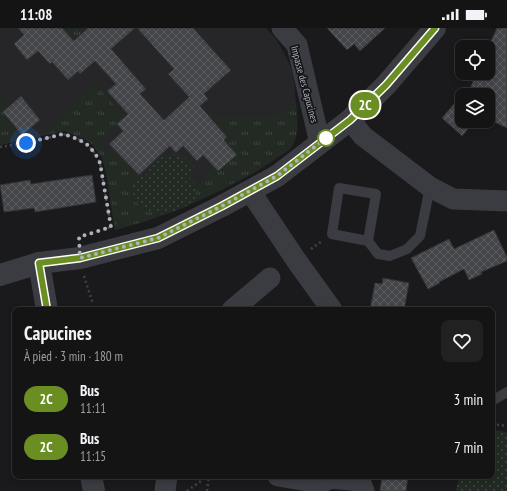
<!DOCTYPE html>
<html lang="fr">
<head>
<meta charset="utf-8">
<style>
	:root { --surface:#141415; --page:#212122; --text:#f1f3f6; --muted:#9d9ea0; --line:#333334 }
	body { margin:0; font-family:"PT Sans Narrow",sans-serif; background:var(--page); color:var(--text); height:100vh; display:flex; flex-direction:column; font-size:15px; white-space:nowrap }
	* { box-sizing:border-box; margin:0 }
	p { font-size:13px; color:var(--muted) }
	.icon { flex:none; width:22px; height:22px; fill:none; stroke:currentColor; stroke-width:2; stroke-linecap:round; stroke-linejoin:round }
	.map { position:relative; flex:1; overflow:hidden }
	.sheet { position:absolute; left:12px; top:279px; width:483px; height:172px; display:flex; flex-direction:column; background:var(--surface); border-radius:8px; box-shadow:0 2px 6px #0003,0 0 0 1px var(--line) }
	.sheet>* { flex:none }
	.badge { padding:0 8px; border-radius:13px; font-size:14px; line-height:26px }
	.buttons { position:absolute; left:455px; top:12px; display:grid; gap:8px }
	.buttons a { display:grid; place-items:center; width:40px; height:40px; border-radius:8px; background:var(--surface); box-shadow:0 2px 6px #0003,0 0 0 1px var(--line); font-size:20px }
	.you { position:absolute; width:20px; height:20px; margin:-10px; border:3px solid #fff; border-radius:50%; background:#1a73e8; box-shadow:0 0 0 6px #1a73e833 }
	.map>.badge { position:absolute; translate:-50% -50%; box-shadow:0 0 0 2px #fff }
	.round { display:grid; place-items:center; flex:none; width:42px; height:42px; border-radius:8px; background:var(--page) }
	.headline { display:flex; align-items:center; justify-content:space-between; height:68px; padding:0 12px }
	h1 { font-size:19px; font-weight:800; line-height:30px }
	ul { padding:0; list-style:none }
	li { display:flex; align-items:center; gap:12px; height:48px; padding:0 12px }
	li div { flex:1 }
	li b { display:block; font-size:15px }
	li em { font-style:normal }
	li .badge { min-width:44px; font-weight:700; text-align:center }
	.status { display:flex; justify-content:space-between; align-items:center; height:28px; padding:0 20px; background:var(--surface); direction:ltr }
	.status svg { height:11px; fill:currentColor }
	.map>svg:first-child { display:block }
</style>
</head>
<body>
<div class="status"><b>11:08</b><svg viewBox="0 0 49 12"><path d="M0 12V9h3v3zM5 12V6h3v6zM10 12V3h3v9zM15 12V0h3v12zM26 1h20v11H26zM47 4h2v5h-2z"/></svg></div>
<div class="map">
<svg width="507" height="463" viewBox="0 0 507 463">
	<defs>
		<pattern id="grass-tufts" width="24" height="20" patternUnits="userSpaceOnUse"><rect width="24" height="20" fill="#222a23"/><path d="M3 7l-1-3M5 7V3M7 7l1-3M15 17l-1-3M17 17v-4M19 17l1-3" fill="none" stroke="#3f4641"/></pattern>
		<pattern id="park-dots" width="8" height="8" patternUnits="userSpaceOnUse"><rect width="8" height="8" fill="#222a23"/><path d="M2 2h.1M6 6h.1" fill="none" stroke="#3f4641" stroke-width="1.8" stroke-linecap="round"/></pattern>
		<pattern id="building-cross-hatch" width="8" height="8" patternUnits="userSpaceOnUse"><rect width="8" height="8" fill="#444549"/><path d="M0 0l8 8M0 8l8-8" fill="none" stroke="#5c5d61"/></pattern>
	</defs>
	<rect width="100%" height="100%" fill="#1a1a1c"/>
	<polygon fill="#262629" points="0,0 266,0 276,11 287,31 291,40 294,52 297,87 296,109 292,118 286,124 256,144 222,162 178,182 146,193 115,202 106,145 102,130 92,116 88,113 79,109 64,103 0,117"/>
	<g fill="url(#grass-tufts)">
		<polygon points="56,0 88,0 74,13 62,0"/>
		<path d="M96,57l28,32 -27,25 9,10 6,-4 28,29 -6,5 3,21c8,7 18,10 28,11l-19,7 -31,9 -9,-57 -4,-15 -10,-14 -4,-3 -9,-4 -15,-6 -64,14v-47l8,9 -5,5 19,23 3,-2c7,5 11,3 19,-1z"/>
		<path d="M296,74c1,13 4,30 -3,42 -3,7 -12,11 -19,15 -24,16 -49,29 -75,41l-3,-6v-9c7,-4 12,-13 15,-21l7,7 19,-17 -13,-14 3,-3 -16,-18 -15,-3 46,1 19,1 12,-1 7,-3z"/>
	</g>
	<g fill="url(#park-dots)">
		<path d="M168,126c14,-1 20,4 28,16l-5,3 -2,4 7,8v9l3,6c-9,4 -27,14 -35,14 -3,0 -6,-1 -9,-2 -10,-3 -20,-7 -22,-19 -1,-4 -1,-9 2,-12 3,-4 10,-5 13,-8 1,-2 1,-4 2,-6 5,-5 11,-10 18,-13z"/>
		<polygon points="492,402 507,404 507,463 456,463 459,448 492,448"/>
	</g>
	<g fill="url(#building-cross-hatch)" stroke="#343438">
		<polygon points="18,0 62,0 74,13 88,0 135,0 111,21 146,61 140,66 164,92 189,69 168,46 174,41 137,0 193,0 231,42 204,66 208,71 200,78 227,109 224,112 237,127 218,143 203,127 197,133 183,118 176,125 170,118 139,147 109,116 123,103 117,96 128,86 107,63 116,56 95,33 80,46 78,43 68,52 52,34 50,36 38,23 27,32 14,16 24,7"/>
		<polygon points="327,0 385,0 360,23 354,16 347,22"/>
		<polygon points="497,0 507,0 507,100 488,91 488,67 467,67 477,45 488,45 488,20"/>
		<polygon points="21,68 40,92 22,107 3,84"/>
		<polygon points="459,70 462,72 462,93 475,93 462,108 442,90"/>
		<polygon points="92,147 96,174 35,184 34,180 4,184 0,157 30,152 31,156"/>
		<polygon points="494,202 507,229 507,233 481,244 482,246 469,252 464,241 439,254 440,255 428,261 411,230 449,211 454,221"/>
		<polygon points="383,250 409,255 404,282 370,282 375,255 382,256"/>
		<polygon points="382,448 408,448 406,463 380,463"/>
	</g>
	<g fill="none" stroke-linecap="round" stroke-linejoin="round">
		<g stroke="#414348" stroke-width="2.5" stroke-dasharray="2 3" stroke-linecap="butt">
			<polyline points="0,119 37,113 63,106 78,111 89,118 96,127 100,135 111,199 99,203"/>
			<polyline points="311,221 322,213"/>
			<polyline points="84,248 93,276"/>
			<polyline points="492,396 507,398"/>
			<polyline points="187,463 208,448"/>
			<polyline points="207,463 209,448"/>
		</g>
		<g stroke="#3b3c41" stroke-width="10">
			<polyline points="368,213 332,206 339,160 376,166 368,213 378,226 390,228 407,221 420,208 430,159"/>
			<polyline points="492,373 507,364"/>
		</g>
		<g stroke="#3b3c41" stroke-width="21">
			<polyline points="282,0 297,17 320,115"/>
			<polyline points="350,92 363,108 430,159 453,171 507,173"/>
			<polyline points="250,163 296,232 332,282"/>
			<polyline points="232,282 270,250"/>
			<polyline points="278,448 321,455 330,450"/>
			<polyline points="330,448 330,450 360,453 364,463"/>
			<polyline points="165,463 167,448"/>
		</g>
		<g stroke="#3b3c41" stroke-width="22">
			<polyline points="39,235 47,282"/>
			<polyline points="0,247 39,235 80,230 158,210 222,178 277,148 350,92 386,57 435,0"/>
			<polyline points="91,448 94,463"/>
		</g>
	</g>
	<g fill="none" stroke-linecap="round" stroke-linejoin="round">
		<defs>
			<polyline id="line" points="47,282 39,235 80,230 158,210 222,178 277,148 350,92 386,57 435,0"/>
		</defs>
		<use href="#line" stroke="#fff" stroke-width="9"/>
		<use href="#line" stroke="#6b8e23" stroke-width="6"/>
		<polyline stroke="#adb1bb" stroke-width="4" stroke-dasharray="0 7.2" points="26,115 63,106 78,111 89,118 96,127 100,135 111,199 79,209 80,230 158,210 222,178 277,148 326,110"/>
	</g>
	<circle fill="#fff" stroke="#6b8e23" stroke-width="2" cx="326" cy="110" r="8"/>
	<g text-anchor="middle" stroke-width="3.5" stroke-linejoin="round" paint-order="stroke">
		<g font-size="10" fill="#adb1bb" stroke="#151517">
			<text transform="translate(305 56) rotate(75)" y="4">Impasse des Capucines</text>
		</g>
	</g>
</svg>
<div class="buttons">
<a><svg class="icon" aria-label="locate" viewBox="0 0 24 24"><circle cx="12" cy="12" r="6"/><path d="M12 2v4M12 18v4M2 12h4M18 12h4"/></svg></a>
<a><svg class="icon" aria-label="layers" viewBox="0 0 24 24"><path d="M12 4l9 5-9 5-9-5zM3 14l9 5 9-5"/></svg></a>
</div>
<div class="you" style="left:26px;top:115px"></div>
<b class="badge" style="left:365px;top:77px;background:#6b8e23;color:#fff">2C</b>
<section class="sheet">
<div class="headline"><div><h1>Capucines</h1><p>À pied · 3 min · 180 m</p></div><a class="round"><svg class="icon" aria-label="heart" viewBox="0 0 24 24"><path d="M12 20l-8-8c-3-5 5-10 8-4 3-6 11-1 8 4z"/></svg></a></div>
<ul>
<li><span class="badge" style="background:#6b8e23;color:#fff">2C</span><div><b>Bus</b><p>11:11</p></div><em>3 min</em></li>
<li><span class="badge" style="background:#6b8e23;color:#fff">2C</span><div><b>Bus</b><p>11:15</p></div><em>7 min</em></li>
</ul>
</section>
</div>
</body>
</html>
